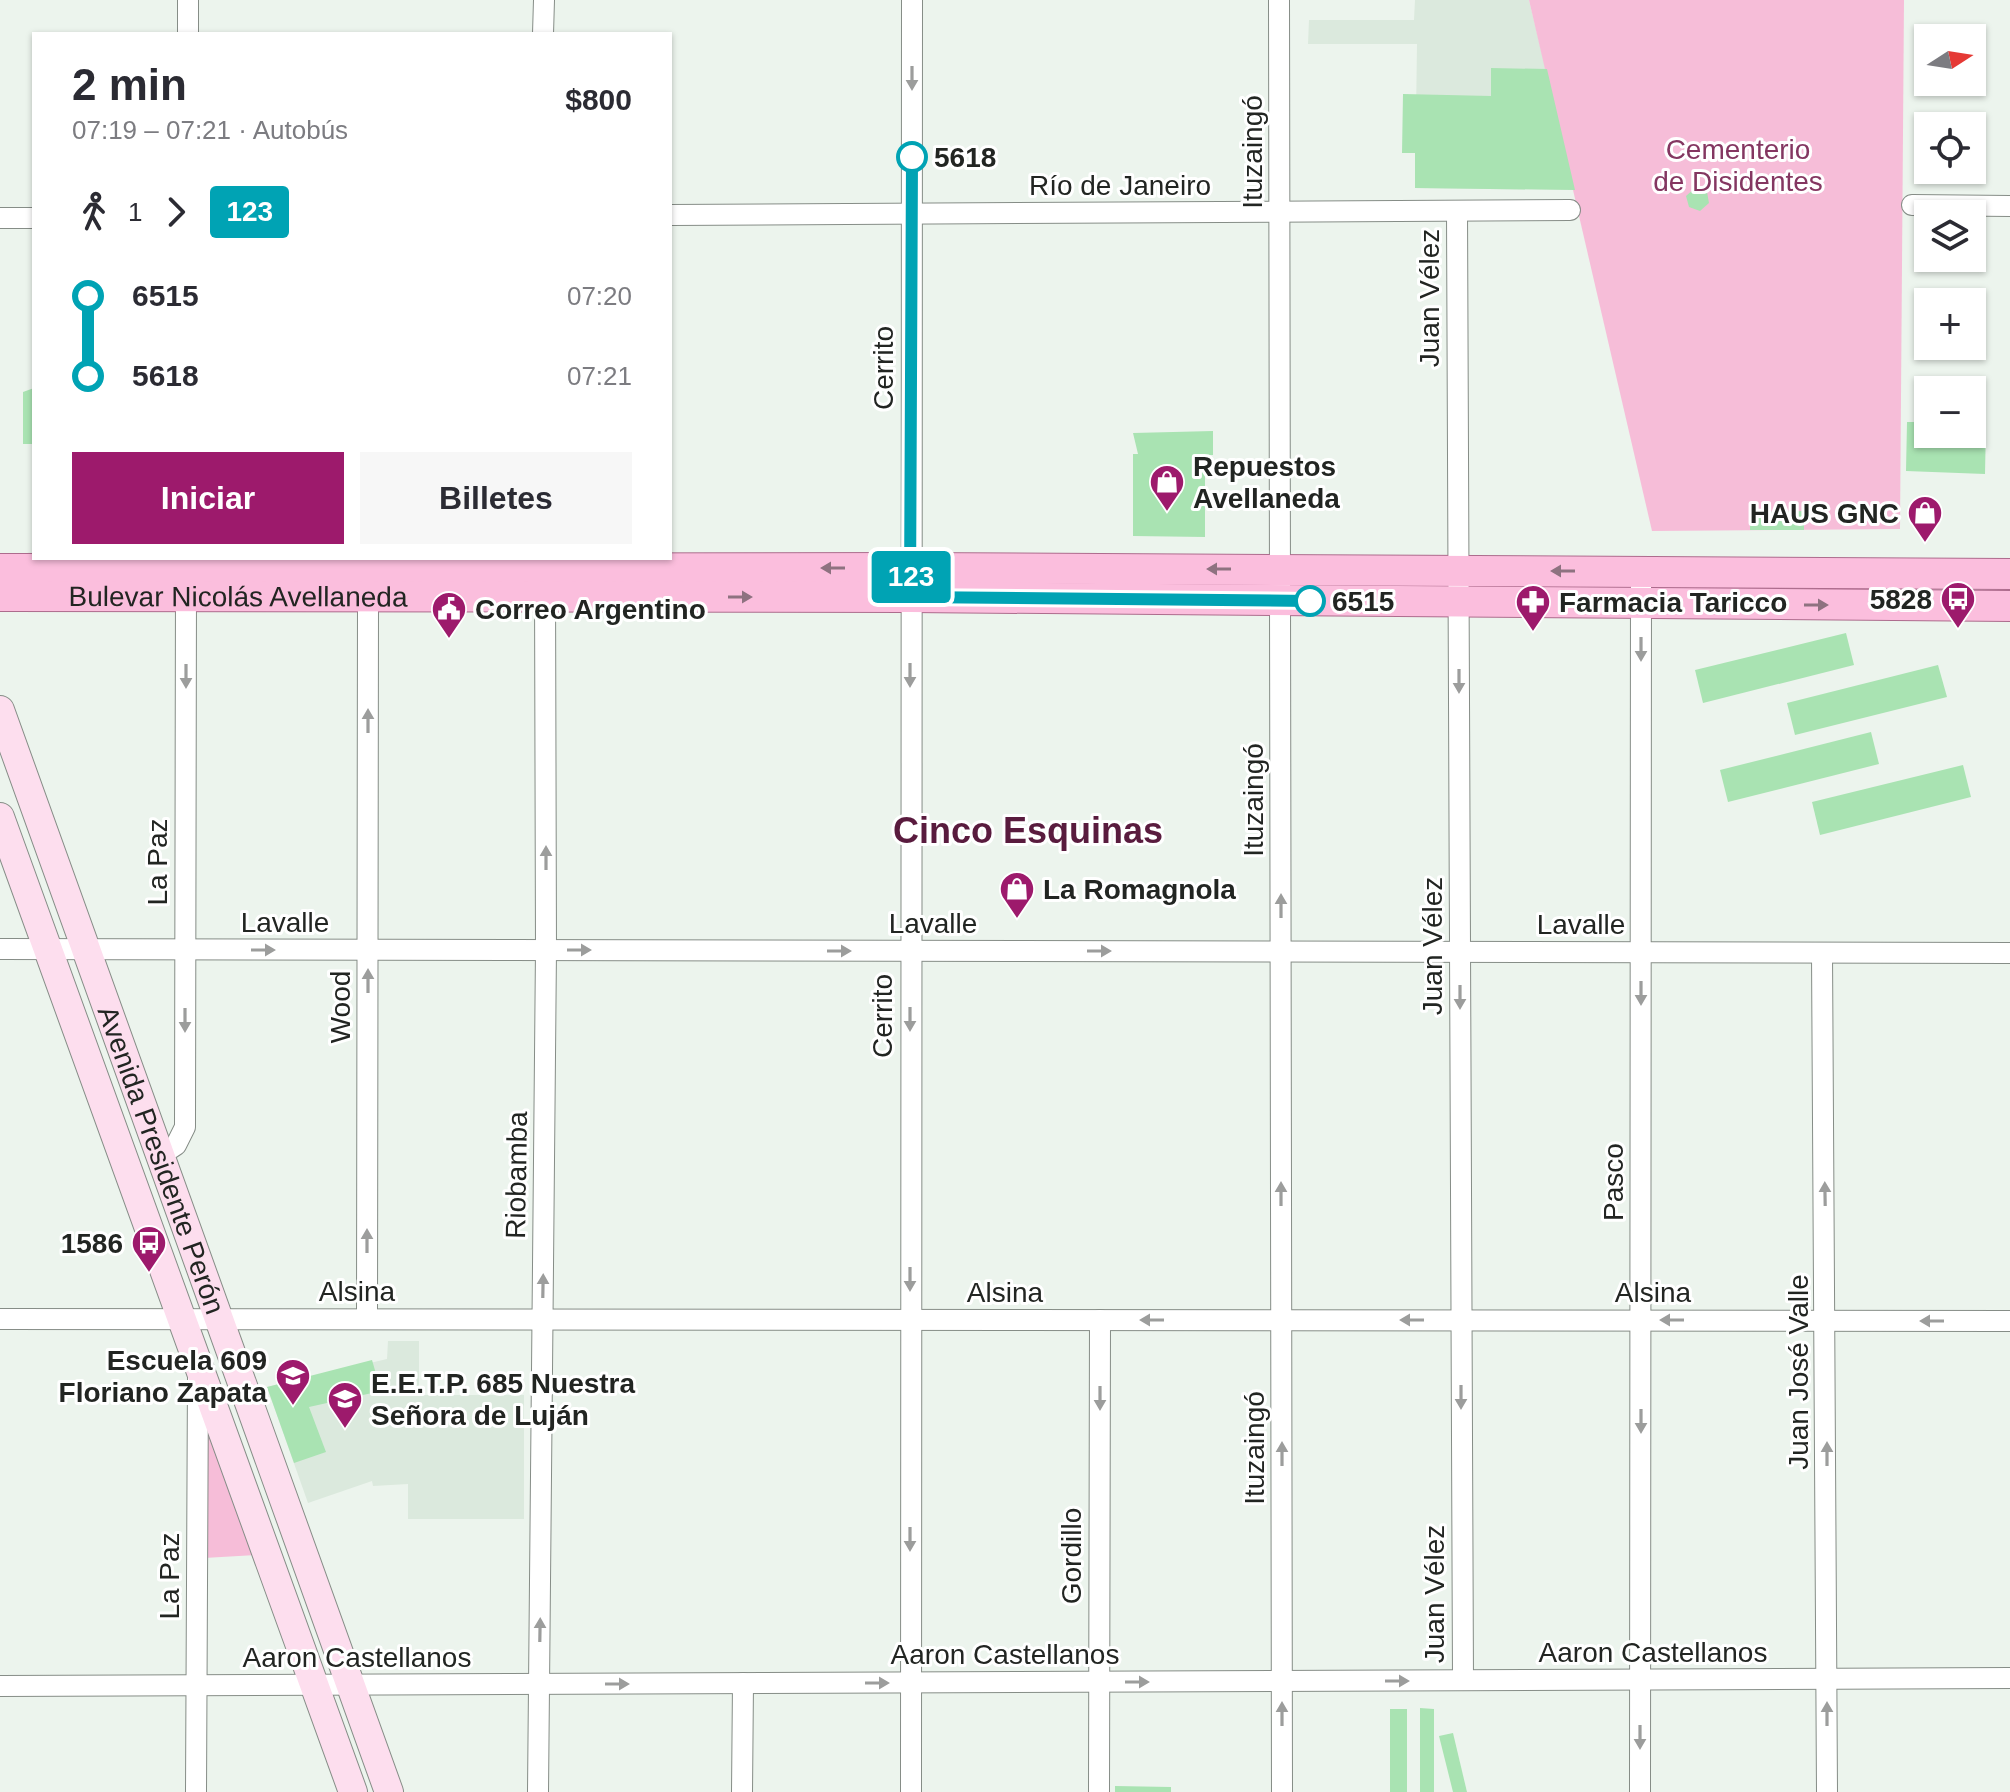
<!DOCTYPE html>
<html lang="es">
<head>
<meta charset="utf-8">
<style>
	:root { --surface:#fff; --page:#f7f7f7; --text:#2b2b33; --muted:#7c7c81; --accent:#9d1a6c }
	body { margin:0; font-family:Arial,sans-serif; background:var(--page); color:var(--text); height:100vh; display:flex; flex-direction:column; font-size:30px; white-space:nowrap }
	* { box-sizing:border-box; margin:0 }
	p { font-size:26px; color:var(--muted) }
	.icon { flex:none; width:44px; height:44px; fill:none; stroke:currentColor; stroke-width:2; stroke-linecap:round; stroke-linejoin:round }
	.map { position:relative; flex:1; overflow:hidden }
	.drawer { position:absolute; left:32px; top:32px; width:640px; height:528px; display:flex; flex-direction:column; background:var(--surface); border-radius:0px; box-shadow:0 2px 6px #0004 }
	.drawer>* { flex:none }
	.badge { padding:0 16px; border-radius:6px; font-size:28px; line-height:52px }
	.needle { width:52px; rotate:78deg }
	.controls { position:absolute; left:1914px; top:24px; display:grid; gap:16px }
	.controls a { display:grid; place-items:center; width:72px; height:72px; border-radius:0px; background:var(--surface); box-shadow:0 2px 6px #0004; font-size:40px }
	.map>.badge { position:absolute; translate:-50% -50%; box-shadow:0 0 0 4px #fff }
	.legs { display:flex; align-items:center; gap:12px; height:88px; padding:0 40px; font-size:26px }
	.legs p { margin-inline-start:auto }
	.headline { display:flex; align-items:center; justify-content:space-between; height:136px; padding:0 40px }
	h1 { font-size:44px; font-weight:700; line-height:60px }
	.button { display:flex; gap:16px; margin-top:auto; padding:16px 40px }
	.button a { flex:1; height:92px; border-radius:0px; background:var(--accent); color:#fff; font-size:32px; font-weight:700; line-height:92px; text-align:center }
	.button a+a { background:var(--page); color:var(--text) }
	ul { padding:0 40px; list-style:none }
	li { display:flex; align-items:center; gap:28px; height:80px; font-size:30px }
	li i { display:grid; place-items:center; width:12px; height:100%; margin:0 10px; background:currentColor }
	li i::after { content:''; width:20px; height:20px; margin:-10px; border:6px solid; border-radius:50%; background:var(--surface) }
	li p { margin-inline-start:auto }
	li:first-child i { background:linear-gradient(#0000 50%,currentColor 0) }
	li:last-child i { background:linear-gradient(currentColor 50%,#0000 0) }
	.map>svg:first-child { display:block }
</style>
</head>
<body>
<div class="map">
<svg width="2010" height="1792" viewBox="0 0 2010 1792">
	<rect width="100%" height="100%" fill="#ecf4ed"/>
	<g fill="#dbe9dd">
		<polygon points="1415,0 1529,0 1575,190 1415,188 1417,44 1308,44 1309,20 1414,20"/>
		<polygon points="388,1341 419,1341 419,1395 524,1395 524,1519 408,1519 408,1484 373,1486 372,1481 308,1503 267,1387 387,1359"/>
	</g>
	<g fill="#f6bdd8">
		<polygon points="1529,0 1904,0 1900,529 1652,531"/>
		<polygon points="205,1416 256,1555 204,1558"/>
	</g>
	<g fill="#a9e3b2">
		<polygon points="1491,68 1547,69 1575,190 1415,188 1415,153 1402,153 1403,94 1491,96"/>
		<polygon points="1695,188 1707,192 1709,203 1700,211 1689,207 1686,196"/>
		<polygon points="34,388 34,444 23,444 23,392"/>
		<polygon points="1907,422 1928,422 1928,434 1972,434 1972,423 1986,424 1985,474 1906,471"/>
		<polygon points="1213,431 1213,455 1205,455 1205,537 1133,536 1133,454 1138,454 1133,433"/>
		<polygon points="1804,511 1804,530 1750,530 1750,512"/>
		<polygon points="1846,633 1854,665 1703,703 1695,670"/>
		<polygon points="1938,665 1947,697 1795,735 1787,703"/>
		<polygon points="1871,732 1879,764 1728,802 1720,770"/>
		<polygon points="1963,765 1971,797 1820,835 1812,802"/>
		<polygon points="372,1360 381,1391 309,1407 326,1452 294,1463 267,1387"/>
		<polygon points="1420,1708 1434,1709 1434,1792 1420,1792"/>
		<rect x="1390" y="1709" width="17" height="83"/>
		<polygon points="1453,1733 1467,1792 1453,1792 1439,1736"/>
		<polygon points="1115,1786 1171,1787 1171,1792 1115,1792"/>
	</g>
	<g fill="none" stroke-linecap="round" stroke-linejoin="round">
		<defs>
			<g id="street">
				<polyline points="1279,0 1282,1792"/>
				<polyline points="188,34 188,0"/>
				<polyline points="543,34 544,0"/>
				<polyline points="1912,205 2010,206"/>
				<polyline points="1457,211 1463,1680"/>
				<polyline points="670,215 1570,210"/>
				<polyline points="0,218 34,218"/>
				<polyline points="0,949 2010,953"/>
				<polyline points="1822,953 1827,1792"/>
				<polyline points="161,1155 176,1145 185,1127 186,586"/>
				<polyline points="0,1319 2010,1321"/>
				<polyline points="367,1319 368,598"/>
				<polyline points="0,1686 2010,1678"/>
				<polyline points="196,1792 198,1376"/>
				<polyline points="538,1792 546,950 545,584"/>
				<polyline points="742,1792 743,1683"/>
				<polyline points="911,1792 912,0"/>
				<polyline points="1099,1792 1100,1320"/>
				<polyline points="1640,1792 1641,571"/>
			</g>
			<g id="secondary">
				<path id="s1" d="M0,710l389,1082"/>
				<polyline points="0,817 353,1792"/>
			</g>
			<g id="primary">
				<polyline points="0,569 911,568 2010,574"/>
				<path id="s2" d="M0,596l910,1 1100,9"/>
			</g>
		</defs>
		<use href="#street" stroke="#868d87" stroke-width="22"/>
		<use href="#secondary" stroke="#868d87" stroke-width="30"/>
		<use href="#primary" stroke="#ad6c8d" stroke-width="32"/>
		<use href="#street" stroke="#fff" stroke-width="20"/>
		<use href="#secondary" stroke="#fddeee" stroke-width="28"/>
		<use href="#primary" stroke="#fbbedd" stroke-width="30"/>
	</g>
	<defs><path id="oneway-solid" d="M-6-.8H1V-3.2L6.5 0L1 3.2V.8H-6Z" transform="scale(2)"/></defs>
	<g fill="#9c9d9c">
		<use href="#oneway-solid" transform="translate(912 78) rotate(90)"/>
		<use href="#oneway-solid" transform="translate(1641 649) rotate(90)"/>
		<use href="#oneway-solid" transform="translate(910 675) rotate(90)"/>
		<use href="#oneway-solid" transform="translate(186 676) rotate(90)"/>
		<use href="#oneway-solid" transform="translate(1459 681) rotate(90)"/>
		<use href="#oneway-solid" transform="translate(368 721) rotate(-90)"/>
		<use href="#oneway-solid" transform="translate(546 858) rotate(-90)"/>
		<use href="#oneway-solid" transform="translate(1281 906) rotate(-90)"/>
		<use href="#oneway-solid" transform="translate(263 950)"/>
		<use href="#oneway-solid" transform="translate(579 950)"/>
		<use href="#oneway-solid" transform="translate(839 951)"/>
		<use href="#oneway-solid" transform="translate(1099 951)"/>
		<use href="#oneway-solid" transform="translate(368 981) rotate(-90)"/>
		<use href="#oneway-solid" transform="translate(1641 993) rotate(90)"/>
		<use href="#oneway-solid" transform="translate(1460 997) rotate(90)"/>
		<use href="#oneway-solid" transform="translate(910 1019) rotate(90)"/>
		<use href="#oneway-solid" transform="translate(185 1020) rotate(90)"/>
		<use href="#oneway-solid" transform="translate(1281 1194) rotate(-90)"/>
		<use href="#oneway-solid" transform="translate(1825 1194) rotate(-91)"/>
		<use href="#oneway-solid" transform="translate(367 1241) rotate(-90)"/>
		<use href="#oneway-solid" transform="translate(910 1279) rotate(90)"/>
		<use href="#oneway-solid" transform="translate(543 1286) rotate(-89)"/>
		<use href="#oneway-solid" transform="translate(1152 1320) rotate(-180)"/>
		<use href="#oneway-solid" transform="translate(1412 1320) rotate(-180)"/>
		<use href="#oneway-solid" transform="translate(1672 1320) rotate(-180)"/>
		<use href="#oneway-solid" transform="translate(1932 1321) rotate(-180)"/>
		<use href="#oneway-solid" transform="translate(1461 1397) rotate(90)"/>
		<use href="#oneway-solid" transform="translate(1100 1398) rotate(90)"/>
		<use href="#oneway-solid" transform="translate(1641 1421) rotate(90)"/>
		<use href="#oneway-solid" transform="translate(1282 1454) rotate(-90)"/>
		<use href="#oneway-solid" transform="translate(1827 1454) rotate(-90)"/>
		<use href="#oneway-solid" transform="translate(910 1539) rotate(90)"/>
		<use href="#oneway-solid" transform="translate(540 1630) rotate(-89)"/>
		<use href="#oneway-solid" transform="translate(1397 1681)"/>
		<use href="#oneway-solid" transform="translate(1137 1682)"/>
		<use href="#oneway-solid" transform="translate(877 1683)"/>
		<use href="#oneway-solid" transform="translate(617 1684)"/>
		<use href="#oneway-solid" transform="translate(1282 1714) rotate(-90)"/>
		<use href="#oneway-solid" transform="translate(1827 1714) rotate(-90)"/>
		<use href="#oneway-solid" transform="translate(1640 1737) rotate(90)"/>
	</g>
	<g fill="#8e7280">
		<use href="#oneway-solid" transform="translate(833 568) rotate(-180)"/>
		<use href="#oneway-solid" transform="translate(1219 569) rotate(-180)"/>
		<use href="#oneway-solid" transform="translate(1563 571) rotate(-180)"/>
		<use href="#oneway-solid" transform="translate(740 597)"/>
		<use href="#oneway-solid" transform="translate(1816 605)"/>
	</g>
	<g fill="none" stroke-linecap="round" stroke-linejoin="round">
		<defs>
			<polyline id="line-1" points="912,157 910,597 1310,601"/>
		</defs>
		<use href="#line-1" stroke="#fff" stroke-width="18"/>
		<use href="#line-1" stroke="#00a3b4" stroke-width="12"/>
	</g>
	<defs>
		<symbol id="shop-pin" viewBox="-11 -11 22 30"><path d="M0 17L-7.5 6A9.5 9.5 0 1 1 7.5 6Z" fill="#9d1a6c" stroke="#fff"/><path d="M-5-2.5h2.3a2.7 3.5 0 0 1 5.4 0H5L5.5 6h-11ZM-1.5-2.5h3a1.5 2.3 0 0 0-3 0Z" fill="#fff"/></symbol>
		<symbol id="bus-pin" viewBox="-11 -11 22 30"><path d="M0 17L-7.5 6A9.5 9.5 0 1 1 7.5 6Z" fill="#9d1a6c" stroke="#fff"/><path d="M-5-6H5V4H4V6H2V4H-2V6H-4V4H-5ZM-3.5-4V0h7V-4ZM-3.5 1.2v1.5H-2V1.2ZM2 1.2v1.5H3.5V1.2Z" fill="#fff"/></symbol>
		<symbol id="pharmacy-pin" viewBox="-11 -11 22 30"><path d="M0 17L-7.5 6A9.5 9.5 0 1 1 7.5 6Z" fill="#9d1a6c" stroke="#fff"/><path d="M-2-6h4v4h4v4h-4v4h-4v-4h-4v-4h4Z" fill="#fff"/></symbol>
		<symbol id="civic-pin" viewBox="-11 -11 22 30"><path d="M0 17L-7.5 6A9.5 9.5 0 1 1 7.5 6Z" fill="#9d1a6c" stroke="#fff"/><path d="M-.6-6.5H3V-4.5H.6V-3L4-1V1h2V6H-6V1h2V-1L-.6-3ZM-1.2 2.5V6h2.4V2.5Z" fill="#fff"/></symbol>
		<symbol id="school-pin" viewBox="-11 -11 22 30"><path d="M0 17L-7.5 6A9.5 9.5 0 1 1 7.5 6Z" fill="#9d1a6c" stroke="#fff"/><path d="M0-5L7-2L0 1L-7-2ZM-4 1L0 2.5L4 1V4Q0 6-4 4Z" fill="#fff"/></symbol>
	</defs>
	<g fill-rule="evenodd">
		<use href="#shop-pin" x="1147" y="462" width="40" height="54"/>
		<use href="#shop-pin" x="1905" y="493" width="40" height="54"/>
		<use href="#bus-pin" x="1938" y="579" width="40" height="54"/>
		<use href="#pharmacy-pin" x="1513" y="582" width="40" height="54"/>
		<use href="#civic-pin" x="429" y="589" width="40" height="54"/>
		<use href="#shop-pin" x="997" y="869" width="40" height="54"/>
		<use href="#bus-pin" x="129" y="1223" width="40" height="54"/>
		<use href="#school-pin" x="273" y="1356" width="40" height="54"/>
		<use href="#school-pin" x="325" y="1379" width="40" height="54"/>
	</g>
	<g fill="#fff" stroke="#00a3b4" stroke-width="4">
		<circle cx="912" cy="157" r="14"/>
		<circle cx="1310" cy="601" r="14"/>
	</g>
	<g text-anchor="middle" stroke-width="6" stroke-linejoin="round" paint-order="stroke">
		<g font-size="28" fill="#843661" stroke="#fff">
			<text x="1738" y="159">Cementerio<tspan x="1738" dy="32">de Disidentes</tspan></text>
		</g>
		<g font-size="28" fill="#222522" stroke="#fff">
			<text transform="translate(1252 152) rotate(-90)" y="10">Ituzaingó</text>
			<text x="1120" y="195">Río de Janeiro</text>
			<text transform="translate(1429 298) rotate(-90)" y="10">Juan Vélez</text>
			<text transform="translate(883 368) rotate(-90)" y="10">Cerrito</text>
			<text dy="10" stroke="none"><textPath href="#s2" startOffset="238">Bulevar Nicolás Avellaneda</textPath></text>
			<text transform="translate(1253 800) rotate(-90)" y="10">Ituzaingó</text>
			<text transform="translate(157 862) rotate(-90)" y="10">La Paz</text>
			<text x="285" y="932">Lavalle</text>
			<text x="933" y="933">Lavalle</text>
			<text x="1581" y="934">Lavalle</text>
			<text transform="translate(1432 946) rotate(-90)" y="10">Juan Vélez</text>
			<text transform="translate(340 1007) rotate(-90)" y="10">Wood</text>
			<text transform="translate(882 1016) rotate(-90)" y="10">Cerrito</text>
			<text dy="10" stroke="none"><textPath href="#s1" startOffset="478">Avenida Presidente Perón</textPath></text>
			<text transform="translate(516 1175) rotate(-89)" y="10">Riobamba</text>
			<text transform="translate(1613 1182) rotate(-90)" y="10">Pasco</text>
			<text x="357" y="1301">Alsina</text>
			<text x="1005" y="1302">Alsina</text>
			<text x="1653" y="1302">Alsina</text>
			<text transform="translate(1798 1372) rotate(-90)" y="10">Juan José Valle</text>
			<text transform="translate(1254 1448) rotate(-90)" y="10">Ituzaingó</text>
			<text transform="translate(1071 1556) rotate(-90)" y="10">Gordillo</text>
			<text transform="translate(169 1576) rotate(-90)" y="10">La Paz</text>
			<text transform="translate(1434 1594) rotate(-90)" y="10">Juan Vélez</text>
			<text x="1653" y="1662">Aaron Castellanos</text>
			<text x="1005" y="1664">Aaron Castellanos</text>
			<text x="357" y="1667">Aaron Castellanos</text>
		</g>
		<g font-size="28" font-weight="bold" fill="#222522" stroke="#fff" text-anchor="start">
			<text x="934" y="167">5618</text>
			<text x="1332" y="611">6515</text>
		</g>
		<g font-size="28" font-weight="bold" fill="#222522" stroke="#fff" text-anchor="start">
			<text x="1193" y="476">Repuestos<tspan x="1193" dy="32">Avellaneda</tspan></text>
			<text x="1899" y="523" text-anchor="end">HAUS GNC</text>
			<text x="1932" y="609" text-anchor="end">5828</text>
			<text x="1559" y="612">Farmacia Taricco</text>
			<text x="475" y="619">Correo Argentino</text>
			<text x="1043" y="899">La Romagnola</text>
			<text x="123" y="1253" text-anchor="end">1586</text>
			<text x="267" y="1370" text-anchor="end">Escuela 609<tspan x="267" dy="32">Floriano Zapata</tspan></text>
			<text x="371" y="1393">E.E.T.P. 685 Nuestra<tspan x="371" dy="32">Señora de Luján</tspan></text>
		</g>
		<g font-size="36" font-weight="bold" fill="#591b3e" stroke="#fff">
			<text x="1028" y="843">Cinco Esquinas</text>
		</g>
	</g>
</svg>
<div class="controls">
<a><svg class="needle" viewBox="-14 -14 28 28"><path d="M0-13l5 13h-10z" fill="#e53935"/><path d="M0 13l5-13h-10z" fill="#7c7c81"/></svg></a>
<a><svg class="icon" aria-label="locate" viewBox="0 0 24 24"><circle cx="12" cy="12" r="6"/><path d="M12 2v4M12 18v4M2 12h4M18 12h4"/></svg></a>
<a><svg class="icon" aria-label="layers" viewBox="0 0 24 24"><path d="M12 4l9 5-9 5-9-5zM3 14l9 5 9-5"/></svg></a>
<a>+</a>
<a>−</a>
</div>
<b class="badge" style="left:911px;top:577px;background:#00a3b4;color:#fff">123</b>
<section class="drawer">
<div class="headline"><div><h1>2 min</h1><p>07:19 – 07:21 · Autobús</p></div><b>$800</b></div>
<div class="legs"><svg class="icon" aria-label="walk" viewBox="0 0 24 24"><circle cx="13" cy="4" r="2"/><path d="M13 8l-2 6 4 7M11 14l-3 7M7 12l3-4h3l4 4"/></svg>1<svg class="icon" aria-label="forward" viewBox="0 0 24 24"><path d="M9 5l7 7-7 7"/></svg><b class="badge" style="background:#00a3b4;color:#fff">123</b></div>
<ul>
<li><i style="color:#00a3b4"></i><b>6515</b><p>07:20</p></li>
<li><i style="color:#00a3b4"></i><b>5618</b><p>07:21</p></li>
</ul>
<div class="button"><a>Iniciar</a><a>Billetes</a></div>
</section>
</div>
</body>
</html>
